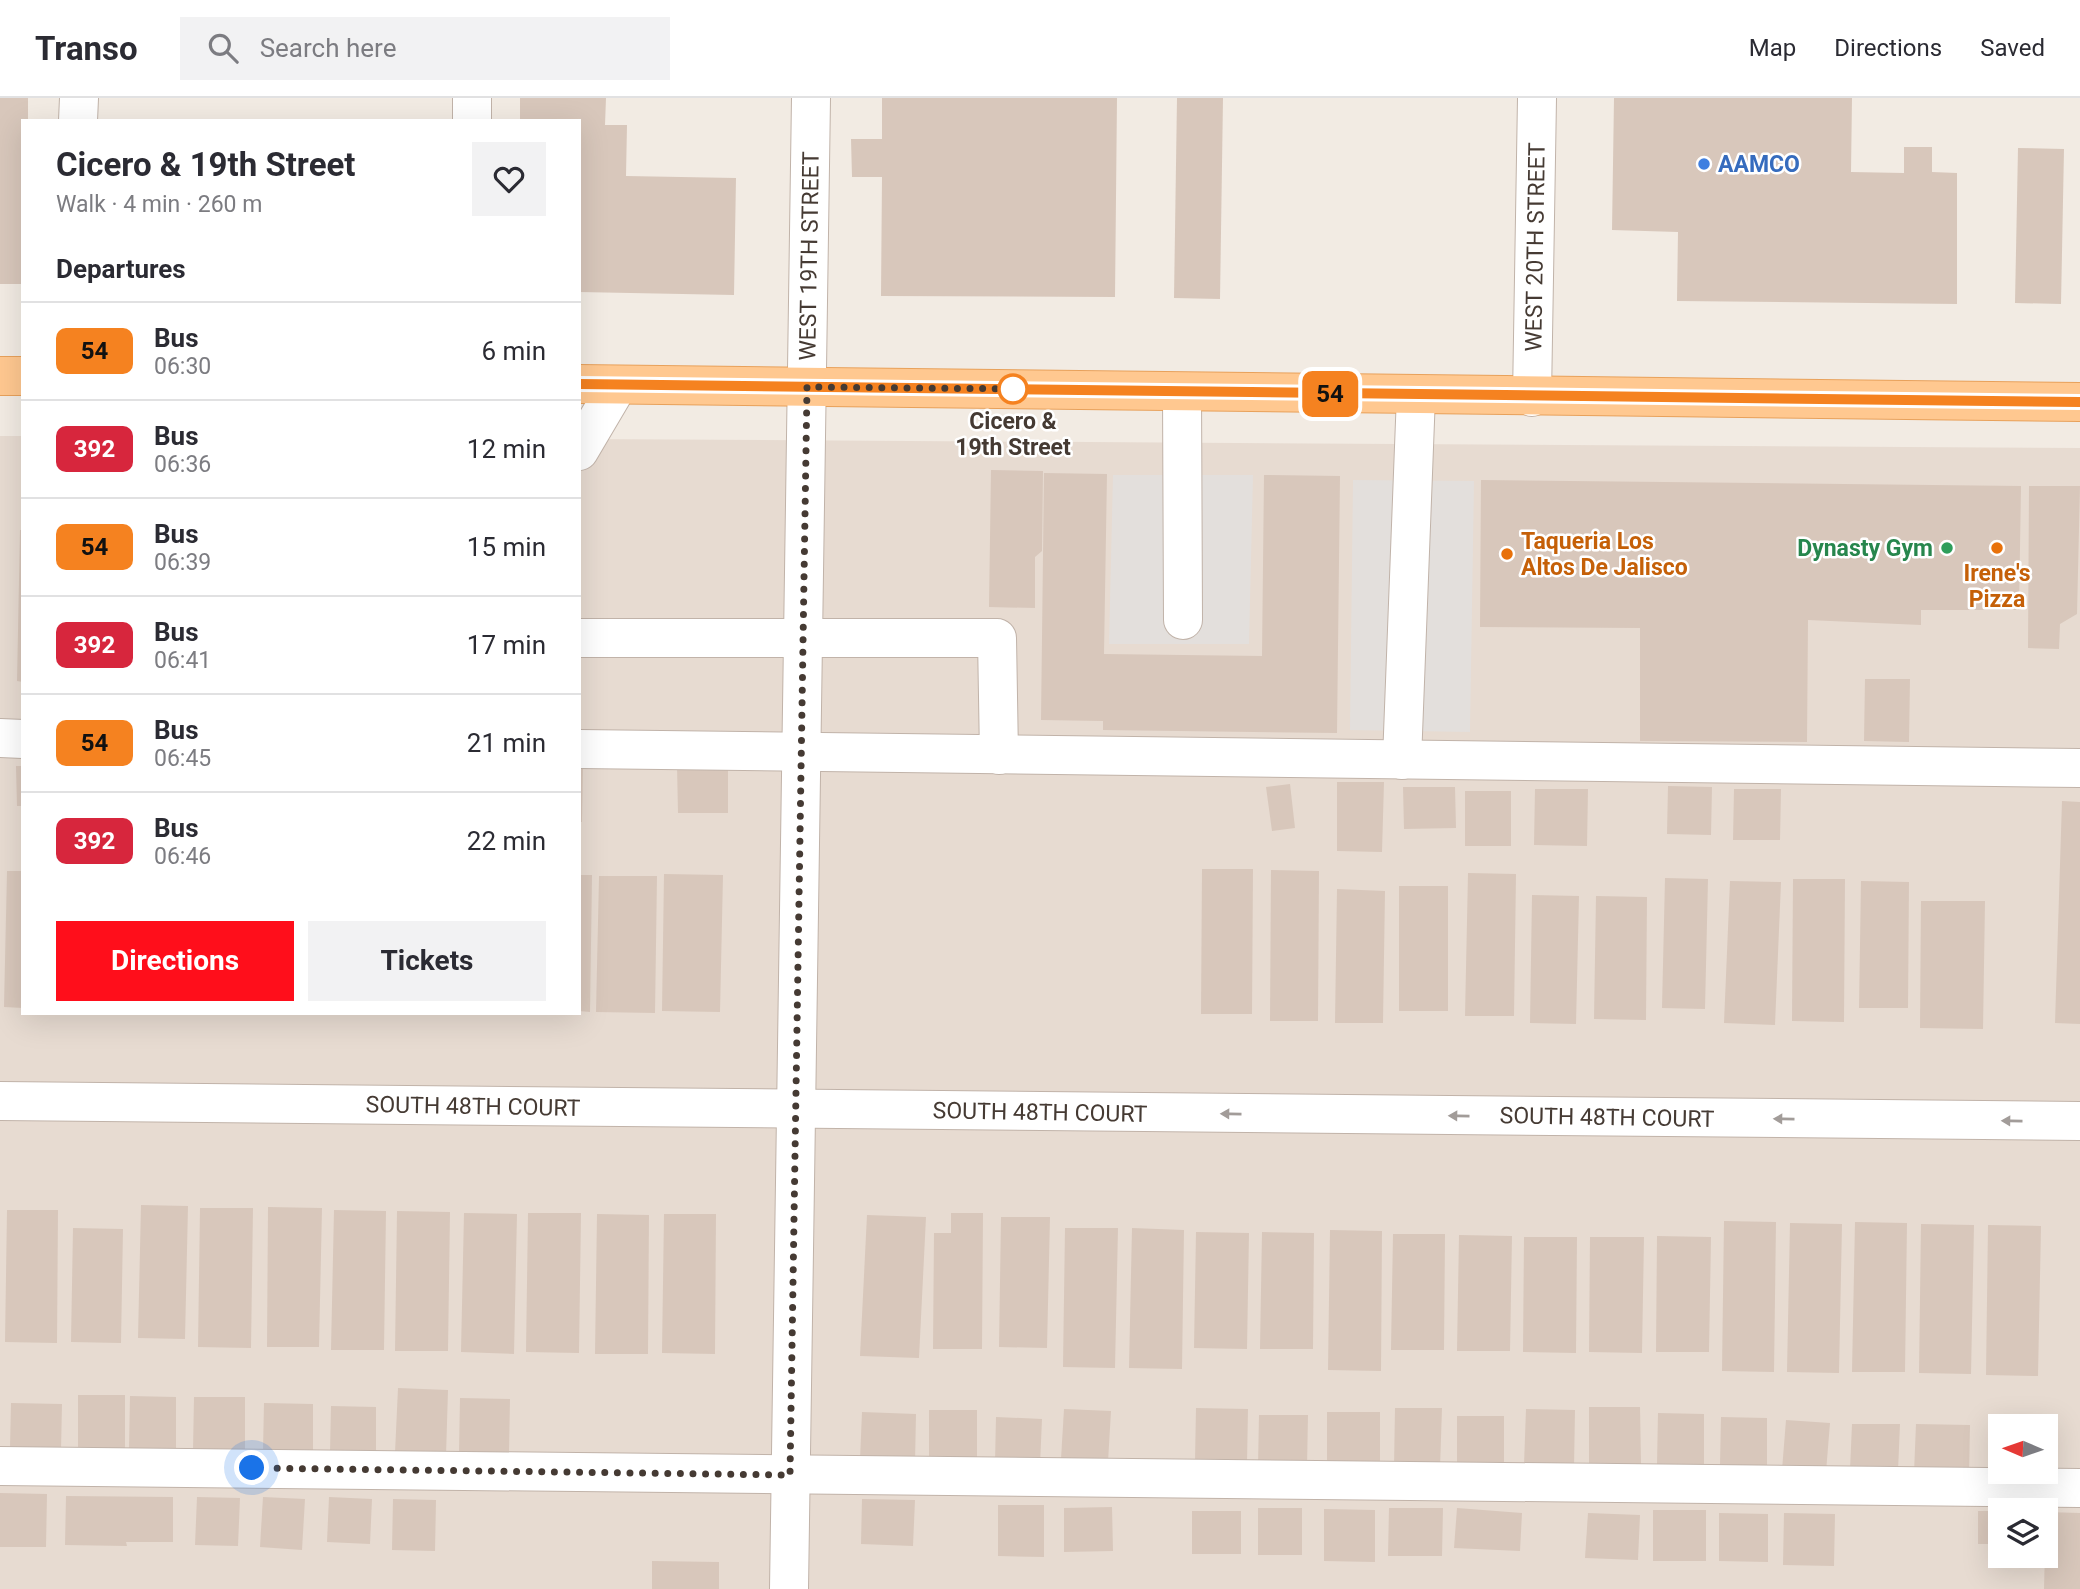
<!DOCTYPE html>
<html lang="en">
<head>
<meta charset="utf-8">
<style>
	:root { --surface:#fff; --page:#f2f2f3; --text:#2b2b33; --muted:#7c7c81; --line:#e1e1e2; --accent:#ff0e1b }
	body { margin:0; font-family:Roboto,sans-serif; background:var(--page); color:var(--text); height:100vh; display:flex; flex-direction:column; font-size:26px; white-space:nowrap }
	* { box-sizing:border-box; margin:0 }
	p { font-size:23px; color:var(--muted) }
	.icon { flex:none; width:38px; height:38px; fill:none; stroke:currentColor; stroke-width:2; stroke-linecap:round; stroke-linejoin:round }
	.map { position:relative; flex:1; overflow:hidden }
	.drawer { position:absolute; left:21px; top:21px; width:560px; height:896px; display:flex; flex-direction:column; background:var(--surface); border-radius:0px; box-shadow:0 7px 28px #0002 }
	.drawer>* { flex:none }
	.badge { padding:0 14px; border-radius:10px; font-size:24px; line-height:46px }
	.needle { width:46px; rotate:272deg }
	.tools { position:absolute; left:1988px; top:1316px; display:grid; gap:14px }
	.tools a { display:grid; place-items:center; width:70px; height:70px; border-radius:0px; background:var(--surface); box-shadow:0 7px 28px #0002; font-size:35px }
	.you { position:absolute; width:35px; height:35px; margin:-18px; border:5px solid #fff; border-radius:50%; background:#1a73e8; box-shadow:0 0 0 10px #1a73e833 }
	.map>.badge { position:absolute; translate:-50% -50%; box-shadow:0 0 0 4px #fff }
	h2 { padding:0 35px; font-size:26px; line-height:63px }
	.round { display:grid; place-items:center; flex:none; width:74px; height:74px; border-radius:0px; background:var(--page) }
	.summary { display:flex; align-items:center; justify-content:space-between; height:119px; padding:0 35px }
	h1 { font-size:33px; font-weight:700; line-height:52px }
	.primary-button { display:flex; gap:14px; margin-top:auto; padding:14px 35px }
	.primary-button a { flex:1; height:80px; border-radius:0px; background:var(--accent); color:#fff; font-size:28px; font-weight:700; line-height:80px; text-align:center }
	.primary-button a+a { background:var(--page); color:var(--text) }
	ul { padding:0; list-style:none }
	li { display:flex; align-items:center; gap:21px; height:98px; padding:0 35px; border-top:2px solid var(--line) }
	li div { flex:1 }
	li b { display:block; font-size:26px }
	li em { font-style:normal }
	li .badge { min-width:77px; font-weight:700; text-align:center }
	header { display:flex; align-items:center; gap:42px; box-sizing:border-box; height:98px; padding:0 35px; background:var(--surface); border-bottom:2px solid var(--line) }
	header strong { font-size:33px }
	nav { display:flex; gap:38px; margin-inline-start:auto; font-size:24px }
	.search { width:490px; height:63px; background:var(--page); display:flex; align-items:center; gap:18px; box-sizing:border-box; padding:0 24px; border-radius:0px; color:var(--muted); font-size:26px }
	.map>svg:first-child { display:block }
</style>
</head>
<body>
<header>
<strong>Transo</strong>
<div class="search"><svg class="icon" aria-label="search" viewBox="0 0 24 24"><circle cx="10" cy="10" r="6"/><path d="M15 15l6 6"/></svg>Search here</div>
<nav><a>Map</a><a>Directions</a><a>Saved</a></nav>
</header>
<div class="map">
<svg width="2080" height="1491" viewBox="0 0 2080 1491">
	<rect width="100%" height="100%" fill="#f2ebe3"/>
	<path fill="#e7dbd1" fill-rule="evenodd" d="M0,338h23v577h556v-574l1501,9v1141h-2080zM2000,1328h46v46h-46zM2000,1412h46v46h-46z"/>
	<g fill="#e3dfdc">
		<polygon points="1113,377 1253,377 1249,546 1109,546"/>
		<polygon points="1353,382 1474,383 1470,634 1350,632"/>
	</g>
	<g fill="#d8c7bb">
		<polygon points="0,0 28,0 28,23 23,23 23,186 0,186"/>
		<polygon points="520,0 606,0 605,27 627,27 626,78 736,80 734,197 579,194 579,23 520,23"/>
		<polygon points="882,0 1117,0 1115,199 881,198 882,79 852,79 851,41 882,41"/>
		<polygon points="1177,0 1223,0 1220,201 1174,200"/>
		<polygon points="1614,0 1852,0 1851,74 1904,75 1904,49 1932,49 1932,74 1957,75 1957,206 1677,203 1678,134 1612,132"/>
		<polygon points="2018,50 2064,51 2061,206 2015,205"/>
		<polygon points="991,372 1043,373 1042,453 1035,459 1035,510 989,509"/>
		<polygon points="1044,375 1107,376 1104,556 1262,558 1264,377 1340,378 1337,635 1103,632 1103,623 1041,622"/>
		<polygon points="1481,382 2021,388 2019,512 1921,512 1921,527 1808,522 1807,644 1640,643 1640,530 1480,529"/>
		<polygon points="2029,388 2080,388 2077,516 2060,526 2059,551 2028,550"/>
		<polygon points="20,432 23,432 23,584 17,583"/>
		<polygon points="1865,581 1910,581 1909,644 1864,643"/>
		<polygon points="677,667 728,667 728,715 678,715"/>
		<polygon points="16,668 23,668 23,708 17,708"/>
		<polygon points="579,669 583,670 582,724 579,724"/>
		<polygon points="1337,684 1384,684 1382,754 1337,753"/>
		<polygon points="1290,686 1295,730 1272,733 1266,689"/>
		<polygon points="1668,688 1712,689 1711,737 1667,736"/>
		<polygon points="1403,689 1455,689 1456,730 1404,731"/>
		<polygon points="1535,691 1588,691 1587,748 1534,747"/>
		<polygon points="1734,691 1781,691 1780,742 1733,742"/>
		<rect x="1465" y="693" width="46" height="55"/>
		<polygon points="2062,703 2080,704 2080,926 2055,925"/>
		<polygon points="1202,771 1253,771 1252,916 1201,916"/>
		<polygon points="1271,772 1319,773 1318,923 1270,923"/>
		<polygon points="7,773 23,773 23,910 4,909"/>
		<polygon points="1468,775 1516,776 1514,918 1465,918"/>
		<polygon points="664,776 723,777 720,914 662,913"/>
		<polygon points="579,777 592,777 590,914 579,913"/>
		<polygon points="599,778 657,778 655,915 596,914"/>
		<polygon points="1665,780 1708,781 1705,911 1662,910"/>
		<polygon points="1793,781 1845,781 1844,924 1792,923"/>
		<polygon points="1730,783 1781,784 1775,927 1724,925"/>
		<polygon points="1861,783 1909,784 1908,910 1859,910"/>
		<rect x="1399" y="788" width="49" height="125"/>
		<polygon points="1337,791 1385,793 1383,925 1335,925"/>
		<polygon points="1532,797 1579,798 1576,926 1530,925"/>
		<polygon points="1596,798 1647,799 1646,922 1594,921"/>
		<polygon points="1921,803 1985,803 1983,931 1920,930"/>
		<polygon points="141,1107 188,1108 185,1241 138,1240"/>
		<polygon points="268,1109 322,1110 319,1249 267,1249"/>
		<polygon points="200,1110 253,1110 251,1250 198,1249"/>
		<polygon points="7,1112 58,1112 57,1245 5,1244"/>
		<polygon points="334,1112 386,1113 384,1252 331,1252"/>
		<polygon points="397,1113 450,1114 448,1253 395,1253"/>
		<polygon points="464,1115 517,1116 514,1256 461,1254"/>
		<polygon points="528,1115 581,1115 579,1255 526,1254"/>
		<polygon points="951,1115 983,1115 982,1251 933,1251 934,1135 951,1135"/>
		<polygon points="597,1116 649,1117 648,1256 595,1256"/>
		<polygon points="664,1116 716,1116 715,1256 662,1255"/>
		<polygon points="867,1117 926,1119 919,1260 860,1258"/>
		<polygon points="1001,1119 1050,1119 1047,1250 999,1249"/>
		<polygon points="1724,1123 1776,1124 1774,1274 1722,1273"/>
		<polygon points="1855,1124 1907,1125 1905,1274 1852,1274"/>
		<polygon points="1790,1125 1842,1126 1839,1275 1787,1274"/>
		<polygon points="1921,1126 1974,1127 1971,1276 1919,1275"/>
		<polygon points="1988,1127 2041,1128 2038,1278 1986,1277"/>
		<polygon points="73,1130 123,1131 121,1245 71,1244"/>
		<polygon points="1065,1130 1118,1130 1115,1270 1063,1269"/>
		<polygon points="1132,1130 1184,1132 1182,1271 1129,1270"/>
		<polygon points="1330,1132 1382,1133 1381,1273 1328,1272"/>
		<polygon points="1196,1134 1249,1135 1247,1251 1194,1250"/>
		<polygon points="1262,1134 1314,1135 1313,1251 1260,1251"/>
		<polygon points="1393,1136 1445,1136 1444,1252 1391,1252"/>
		<polygon points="1459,1137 1512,1138 1510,1253 1457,1253"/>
		<polygon points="1657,1138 1711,1139 1709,1254 1656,1254"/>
		<polygon points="1524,1139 1577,1139 1576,1255 1523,1254"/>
		<polygon points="1590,1139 1644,1139 1642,1255 1589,1254"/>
		<polygon points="398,1290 448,1292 446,1358 395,1355"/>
		<polygon points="78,1297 125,1297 125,1351 78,1350"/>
		<polygon points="130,1298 176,1299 176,1353 129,1352"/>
		<polygon points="194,1299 245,1299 245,1354 193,1353"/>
		<polygon points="460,1300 510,1301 509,1355 459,1355"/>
		<polygon points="11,1305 62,1306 61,1352 10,1350"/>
		<polygon points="264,1305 313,1306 313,1354 263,1353"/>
		<polygon points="331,1308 376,1309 376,1355 330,1355"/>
		<polygon points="1589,1309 1640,1309 1641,1366 1589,1366"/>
		<polygon points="1196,1310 1248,1311 1247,1364 1195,1363"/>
		<polygon points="1395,1310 1442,1310 1440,1370 1394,1370"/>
		<polygon points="1064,1311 1111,1313 1108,1364 1061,1361"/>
		<polygon points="1526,1311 1575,1312 1574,1369 1524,1367"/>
		<polygon points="929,1312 977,1312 977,1364 929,1363"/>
		<polygon points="862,1314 916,1316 915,1364 860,1362"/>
		<rect x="1327" y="1314" width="53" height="52"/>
		<polygon points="1658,1315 1704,1316 1704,1366 1657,1366"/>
		<polygon points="1259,1317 1308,1317 1307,1369 1258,1368"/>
		<rect x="1457" y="1318" width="47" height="51"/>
		<polygon points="996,1319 1042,1321 1040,1367 995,1365"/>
		<polygon points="1721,1319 1767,1320 1767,1367 1720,1367"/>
		<polygon points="1786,1322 1830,1325 1826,1374 1782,1372"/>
		<polygon points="1852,1326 1900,1326 1898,1373 1850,1372"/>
		<polygon points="1916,1326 1970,1327 1969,1376 1914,1375"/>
		<polygon points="0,1395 47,1396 46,1449 0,1449"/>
		<polygon points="66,1398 173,1399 173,1444 126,1444 127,1448 65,1447"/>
		<polygon points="197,1399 240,1400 238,1448 195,1447"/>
		<polygon points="263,1399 305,1401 302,1452 260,1449"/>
		<polygon points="329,1399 372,1401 370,1446 327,1444"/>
		<polygon points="393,1401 436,1402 435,1453 392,1452"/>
		<polygon points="862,1401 915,1402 913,1448 861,1446"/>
		<polygon points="998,1407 1044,1407 1044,1459 998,1458"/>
		<polygon points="1112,1409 1113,1453 1064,1454 1064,1410"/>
		<rect x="1258" y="1410" width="44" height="47"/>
		<polygon points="1389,1410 1443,1410 1442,1458 1388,1458"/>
		<polygon points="1457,1410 1522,1415 1520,1453 1454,1450"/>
		<polygon points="1324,1411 1375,1412 1375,1464 1324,1463"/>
		<rect x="1653" y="1412" width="53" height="51"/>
		<rect x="1192" y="1413" width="49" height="43"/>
		<rect x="1978" y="1413" width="22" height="33"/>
		<polygon points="2046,1414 2080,1415 2080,1491 2044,1491"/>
		<polygon points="1588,1415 1640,1417 1638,1462 1585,1460"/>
		<polygon points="1719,1415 1768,1416 1768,1464 1719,1463"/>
		<polygon points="1784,1415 1835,1416 1834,1468 1783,1467"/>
		<polygon points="652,1463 719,1464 719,1491 652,1491"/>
	</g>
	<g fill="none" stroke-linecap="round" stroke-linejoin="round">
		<defs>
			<g id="minor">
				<polyline points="78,23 79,0"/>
				<polyline points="472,23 472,0"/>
				<polyline points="1182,294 1183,522"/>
				<polyline points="1532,299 1537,0"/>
				<polyline points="579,353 618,287"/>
				<polyline points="579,540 997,540 999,657"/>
				<polyline points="0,640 23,641"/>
				<polyline points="579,651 2080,670"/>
				<polyline points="1402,662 1416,297"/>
				<polyline points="0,1003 2080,1023"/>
				<polyline points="0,1368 2080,1390"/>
				<polyline points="789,1491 811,0"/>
			</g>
			<g id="major">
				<polyline points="0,278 23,278"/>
				<polyline points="579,286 2080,304"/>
			</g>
		</defs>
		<use href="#minor" stroke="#c1b3a9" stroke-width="40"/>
		<use href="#major" stroke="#e8a15b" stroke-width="40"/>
		<use href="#minor" stroke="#fff" stroke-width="38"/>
		<use href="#major" stroke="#ffc890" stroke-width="38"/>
	</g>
	<defs><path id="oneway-solid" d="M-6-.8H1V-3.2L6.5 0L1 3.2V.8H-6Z" transform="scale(1.75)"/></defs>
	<g fill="#a29c99">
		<use href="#oneway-solid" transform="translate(1231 1016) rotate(-179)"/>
		<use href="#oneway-solid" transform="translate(1459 1018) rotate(-179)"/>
		<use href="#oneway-solid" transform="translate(1784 1021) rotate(-179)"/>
		<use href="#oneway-solid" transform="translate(2012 1023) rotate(-179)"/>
	</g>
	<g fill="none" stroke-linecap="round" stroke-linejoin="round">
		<defs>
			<polyline id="line" points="579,286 2080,304"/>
		</defs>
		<use href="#line" stroke="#fff" stroke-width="16"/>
		<use href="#line" stroke="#f58220" stroke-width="10"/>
		<polyline stroke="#453a33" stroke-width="7" stroke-dasharray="0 12.6" points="252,1370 790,1377 807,289 1024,291 1013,291"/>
	</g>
	<circle fill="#3f7fe0" stroke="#fff" stroke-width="2.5" cx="1704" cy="66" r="7"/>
	<circle fill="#fff" stroke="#f58220" stroke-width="3.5" cx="1013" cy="291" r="14"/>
	<circle fill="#2e9e5b" stroke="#fff" stroke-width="2.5" cx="1947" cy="450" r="7"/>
	<g fill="#e8710a" stroke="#fff" stroke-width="2.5">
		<circle cx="1997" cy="450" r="7"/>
		<circle cx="1507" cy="456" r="7"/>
	</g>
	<g text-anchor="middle" stroke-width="5" stroke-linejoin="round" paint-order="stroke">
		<g font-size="23" font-weight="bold" fill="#366cbe" stroke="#fff" text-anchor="start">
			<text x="1718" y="74">AAMCO</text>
		</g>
		<g font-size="23" fill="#453a33" stroke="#fff">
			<text transform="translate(1535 149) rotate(-89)" y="8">WEST 20TH STREET</text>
			<text transform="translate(809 158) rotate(-89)" y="8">WEST 19TH STREET</text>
			<text transform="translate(473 1008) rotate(1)" y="8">SOUTH 48TH COURT</text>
			<text transform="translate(1040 1014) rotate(1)" y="8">SOUTH 48TH COURT</text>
			<text transform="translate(1607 1019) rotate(1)" y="8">SOUTH 48TH COURT</text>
		</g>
		<g font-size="23" font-weight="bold" fill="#453a33" stroke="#fff">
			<text x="1013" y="331">Cicero &amp;<tspan x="1013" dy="26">19th Street</tspan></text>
		</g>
		<g font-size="23" font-weight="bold" fill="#c56008" stroke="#fff" text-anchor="start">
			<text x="1521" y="451">Taqueria Los<tspan x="1521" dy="26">Altos De Jalisco</tspan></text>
			<text x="1997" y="483" text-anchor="middle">Irene's<tspan x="1997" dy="26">Pizza</tspan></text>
		</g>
		<g font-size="23" font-weight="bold" fill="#27864d" stroke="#fff" text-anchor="end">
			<text x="1933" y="458">Dynasty Gym</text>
		</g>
	</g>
</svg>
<div class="tools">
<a><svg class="needle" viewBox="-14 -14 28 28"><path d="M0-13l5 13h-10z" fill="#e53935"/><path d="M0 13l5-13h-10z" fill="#7c7c81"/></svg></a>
<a><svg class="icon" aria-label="layers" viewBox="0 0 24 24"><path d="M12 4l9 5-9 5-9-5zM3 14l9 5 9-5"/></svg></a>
</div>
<div class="you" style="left:252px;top:1370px"></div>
<b class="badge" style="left:1330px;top:296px;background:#f58220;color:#111">54</b>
<section class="drawer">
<div class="summary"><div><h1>Cicero &amp; 19th Street</h1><p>Walk · 4 min · 260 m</p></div><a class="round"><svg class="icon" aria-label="heart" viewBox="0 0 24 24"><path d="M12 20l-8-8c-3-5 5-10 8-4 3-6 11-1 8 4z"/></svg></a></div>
<h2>Departures</h2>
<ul>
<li><span class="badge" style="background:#f58220;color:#111">54</span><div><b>Bus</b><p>06:30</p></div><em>6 min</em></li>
<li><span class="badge" style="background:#d7263d;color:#fff">392</span><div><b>Bus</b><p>06:36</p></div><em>12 min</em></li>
<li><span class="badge" style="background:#f58220;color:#111">54</span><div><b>Bus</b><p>06:39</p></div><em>15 min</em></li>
<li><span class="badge" style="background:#d7263d;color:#fff">392</span><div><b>Bus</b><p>06:41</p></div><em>17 min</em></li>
<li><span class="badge" style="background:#f58220;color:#111">54</span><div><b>Bus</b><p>06:45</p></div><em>21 min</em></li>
<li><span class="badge" style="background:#d7263d;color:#fff">392</span><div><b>Bus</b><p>06:46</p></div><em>22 min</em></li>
</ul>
<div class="primary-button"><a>Directions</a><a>Tickets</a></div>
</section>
</div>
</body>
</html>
